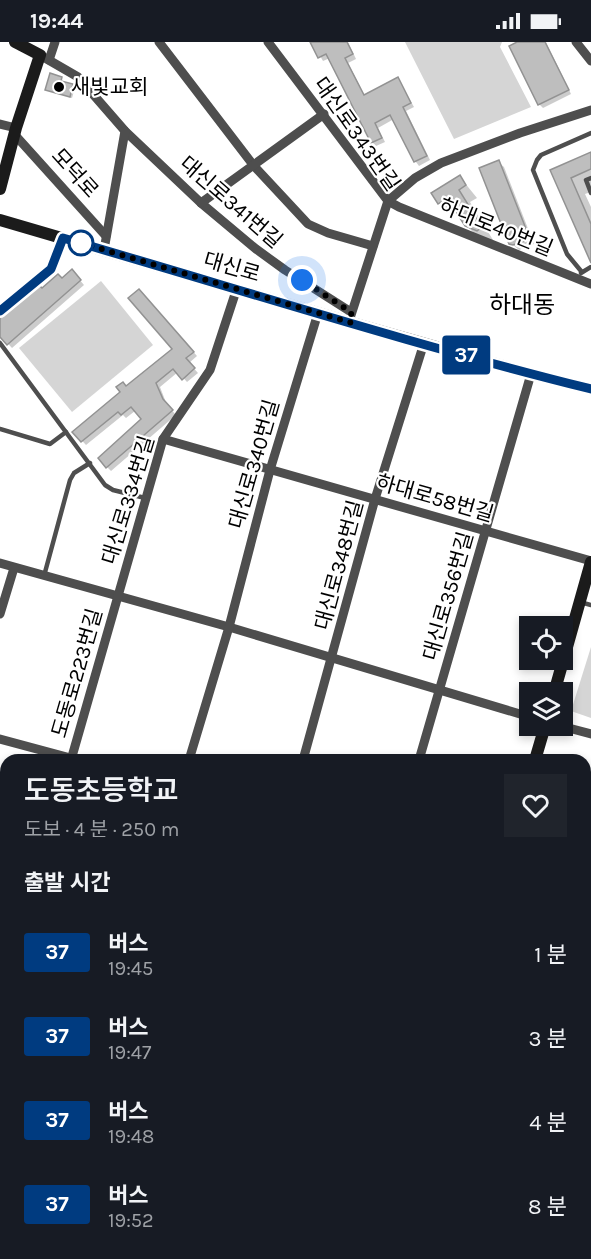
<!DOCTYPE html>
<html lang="ko">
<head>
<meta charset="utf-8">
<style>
	:root { --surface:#171b24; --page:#20242c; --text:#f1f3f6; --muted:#9ea1a6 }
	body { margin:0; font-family:Karla,"Noto Sans KR",sans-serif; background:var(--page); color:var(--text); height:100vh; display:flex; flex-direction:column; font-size:22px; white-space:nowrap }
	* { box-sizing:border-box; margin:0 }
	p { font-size:20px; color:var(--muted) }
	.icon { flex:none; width:33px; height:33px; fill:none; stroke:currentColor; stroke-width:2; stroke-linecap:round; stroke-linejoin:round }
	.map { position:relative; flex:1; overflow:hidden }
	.side { position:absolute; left:0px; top:712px; width:591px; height:506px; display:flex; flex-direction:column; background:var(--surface); border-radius:18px 18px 0 0; box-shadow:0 3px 9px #0003 }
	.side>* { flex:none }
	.badge { padding:0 12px; border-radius:4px; font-size:21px; line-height:39px }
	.fabs { position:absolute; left:519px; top:574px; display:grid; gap:12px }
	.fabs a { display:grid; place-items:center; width:54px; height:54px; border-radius:0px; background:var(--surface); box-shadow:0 3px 9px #0003; font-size:30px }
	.you { position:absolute; width:30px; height:30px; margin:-15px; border:4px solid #fff; border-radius:50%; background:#1a73e8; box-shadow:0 0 0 9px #1a73e833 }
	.map>.badge { position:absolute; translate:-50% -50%; box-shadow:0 0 0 3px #fff }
	h2 { padding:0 24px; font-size:22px; line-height:54px }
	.round { display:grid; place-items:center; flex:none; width:63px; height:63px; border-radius:0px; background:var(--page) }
	.summary { display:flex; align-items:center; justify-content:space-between; height:102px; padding:0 24px }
	h1 { font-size:28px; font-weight:600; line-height:45px }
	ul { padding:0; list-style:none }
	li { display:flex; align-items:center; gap:18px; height:84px; padding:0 24px }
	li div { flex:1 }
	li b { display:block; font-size:22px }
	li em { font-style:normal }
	li .badge { min-width:66px; font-weight:700; text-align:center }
	.status { display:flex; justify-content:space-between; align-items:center; height:42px; padding:0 30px; background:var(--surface); direction:ltr }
	.status svg { height:16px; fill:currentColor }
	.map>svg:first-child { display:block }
</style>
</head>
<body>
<div class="status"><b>19:44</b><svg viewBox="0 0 49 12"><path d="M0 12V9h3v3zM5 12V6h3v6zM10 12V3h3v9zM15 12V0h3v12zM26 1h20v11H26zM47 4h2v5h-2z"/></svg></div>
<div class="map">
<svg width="591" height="1217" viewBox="0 0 591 1217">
	<rect width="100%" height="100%" fill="#fff"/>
	<g fill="#d5d5d5">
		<polygon points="405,0 502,0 500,5 531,65 454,97"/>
		<polygon points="101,239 153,303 72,370 19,306"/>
		<polygon points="591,605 591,676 571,669"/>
	</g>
	<g fill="#0003">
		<polygon points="312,0 348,0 356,17 348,21 365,54 398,37 414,65 406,69 430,118 419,124 416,120 394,77 378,86 385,100 376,104 372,100 330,16 323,19"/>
		<polygon points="521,0 546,0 571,52 543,66 539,62"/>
		<polygon points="61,36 63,41 75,46 72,56 47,47"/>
		<polygon points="591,111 591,150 585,152 591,165 591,218 552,129"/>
		<polygon points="498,120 504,125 534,202 519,208 511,201"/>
		<polygon points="460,135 477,156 470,160 493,198 490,200 479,196 466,183 457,169 451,173 439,161"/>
		<polygon points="72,229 84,243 12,306 0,293 0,277 62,238"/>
		<polygon points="143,253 197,314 189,321 198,331 187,340 178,330 160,345 167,363 176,373 111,429 107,425 143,378 135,369 126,376 123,373 86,403 74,390 174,307"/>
	</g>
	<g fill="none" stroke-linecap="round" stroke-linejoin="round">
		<polyline stroke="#9c9c9c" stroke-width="3" points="0,1115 6,1124"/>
	</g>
	<g fill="#bebebe" stroke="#929292" stroke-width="1.5">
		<polygon points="310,0 347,0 353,12 345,16 364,53 398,35 411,61 403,65 427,114 414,120 390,73 375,81 382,96 371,101 326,12 318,16"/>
		<polygon points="517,0 545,0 569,48 538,63 509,4"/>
		<polygon points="50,31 62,35 61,39 73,42 70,55 45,48"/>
		<polygon points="591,110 591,127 571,136 591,182 591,221 550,128"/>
		<polygon points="499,118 530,197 513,203 509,202 479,126"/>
		<polygon points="460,133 466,143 459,148 482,185 477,189 465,184 447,156 438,162 431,151"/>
		<polygon points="72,227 81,238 7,303 0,295 0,275 39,243 42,246 58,232 62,236"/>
		<polygon points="139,247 194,310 186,316 195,326 182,338 173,327 156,341 163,357 173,368 106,426 98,416 141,377 131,365 121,373 118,370 81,400 72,390 120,350 116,345 123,340 126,344 172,307 128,256"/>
	</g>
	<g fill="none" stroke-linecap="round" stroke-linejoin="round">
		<g stroke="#4e4e4e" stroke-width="4.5">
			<polyline points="591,136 586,138 591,151"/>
			<polyline points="581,229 567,212 533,128 537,118 541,113 591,91"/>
			<polyline points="581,231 591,225"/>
			<polyline points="0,269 51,227 62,199"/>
			<polyline points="0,301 105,443 113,448 145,456"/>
			<polyline points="0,387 50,402 66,390"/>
			<polyline points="44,534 70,438 74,431 90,421"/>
			<polyline points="580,560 591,563"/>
		</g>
		<g stroke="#4e4e4e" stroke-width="9">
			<polyline points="159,0 254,124 308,182 328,191 373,204"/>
			<polyline points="268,0 388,159 399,165 591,242"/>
			<polyline points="576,0 591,19"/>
			<polyline points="40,13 78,35 125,89 201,161 256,207 285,228 351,270"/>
			<polyline points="49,18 55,0"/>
			<polyline points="0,82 16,86"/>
			<polyline points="15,93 106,194"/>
			<polyline points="388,159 415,136 441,121 520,91 591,68"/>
			<polyline points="201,161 324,72"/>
			<polyline points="104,208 125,89"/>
			<polyline points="351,273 388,159"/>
			<polyline points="163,397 591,519"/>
			<polyline points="0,521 229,585 530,675"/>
			<polyline points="0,572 14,526"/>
			<polyline points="561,684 591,692"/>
			<polyline points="0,697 78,718"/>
			<polyline points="71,718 163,397 210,328 237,246"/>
			<polyline points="189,718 229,585 270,428 318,271"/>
			<polyline points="303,718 375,457 424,301"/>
			<polyline points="419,718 531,332"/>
			<polyline points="585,864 591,866"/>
			<polyline points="0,872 6,873"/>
			<polyline points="585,949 591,928"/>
			<polyline points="0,967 6,947"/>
			<polyline points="585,1035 591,1037"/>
			<polyline points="585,1211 591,1213"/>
			<polyline points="160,1217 161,1212"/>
			<polyline points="277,1217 279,1212"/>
			<polyline points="509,1217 511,1212"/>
		</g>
		<g stroke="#1b1b1b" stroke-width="12">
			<polyline points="0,147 16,86 40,13 15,0"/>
			<polyline points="0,178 352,281 531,332 591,347"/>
			<polyline points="554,651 591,520"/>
			<polyline points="535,718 545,684"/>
			<polyline points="0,1097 6,1106"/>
			<polyline points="0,1135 6,1144"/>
			<polyline points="53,1212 56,1217"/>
			<polyline points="77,1212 81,1217"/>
			<polyline points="396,1217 398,1212"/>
		</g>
	</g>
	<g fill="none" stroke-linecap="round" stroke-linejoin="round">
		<defs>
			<path id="line" d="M0,269l51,-42 12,-31c176,51 350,107 528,151"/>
		</defs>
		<use href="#line" stroke="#fff" stroke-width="14"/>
		<use href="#line" stroke="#003b80" stroke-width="9"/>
		<polyline stroke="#000" stroke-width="6" stroke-dasharray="0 10.8" points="81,201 352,281 351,270 302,238"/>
	</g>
	<circle fill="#000" stroke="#fff" stroke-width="2" cx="59" cy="45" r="6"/>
	<circle fill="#fff" stroke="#003b80" stroke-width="3" cx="81" cy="201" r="12"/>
	<g text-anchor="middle" stroke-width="4.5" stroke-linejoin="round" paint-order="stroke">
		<g font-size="21" fill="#000" stroke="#fff" text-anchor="start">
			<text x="71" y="52">새빛교회</text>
		</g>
		<g font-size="21" fill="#000" stroke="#fff">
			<text transform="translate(357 92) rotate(55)" y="7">대신로343번길</text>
			<text transform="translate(75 131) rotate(48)" y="7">모덕로</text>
			<text transform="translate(231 160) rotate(41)" y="7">대신로341번길</text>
			<text transform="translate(496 185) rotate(22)" y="7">하대로40번길</text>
			<text transform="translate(232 225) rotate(16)" y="7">대신로</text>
			<text transform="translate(254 422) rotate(-74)" y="7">대신로340번길</text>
			<text transform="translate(435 456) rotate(16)" y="7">하대로58번길</text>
			<text transform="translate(128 458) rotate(-73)" y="7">대신로334번길</text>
			<text transform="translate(339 523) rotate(-75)" y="7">대신로348번길</text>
			<text transform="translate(448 554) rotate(-74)" y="7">대신로356번길</text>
			<text transform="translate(77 631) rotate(-74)" y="7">도동로223번길</text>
		</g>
		<g font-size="24" fill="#000" stroke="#fff">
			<text x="522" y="271">하대동</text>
		</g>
	</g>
</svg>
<div class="fabs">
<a><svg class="icon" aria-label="locate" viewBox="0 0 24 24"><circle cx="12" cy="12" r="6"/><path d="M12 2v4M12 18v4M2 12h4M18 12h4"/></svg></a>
<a><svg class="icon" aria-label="layers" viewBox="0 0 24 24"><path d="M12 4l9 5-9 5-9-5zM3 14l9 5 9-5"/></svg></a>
</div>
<div class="you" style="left:302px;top:238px"></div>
<b class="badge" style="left:466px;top:313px;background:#003b80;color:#fff">37</b>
<section class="side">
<div class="summary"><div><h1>도동초등학교</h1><p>도보 · 4 분 · 250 m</p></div><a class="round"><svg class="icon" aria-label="heart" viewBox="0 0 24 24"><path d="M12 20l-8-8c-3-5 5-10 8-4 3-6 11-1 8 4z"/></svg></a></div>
<h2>출발 시간</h2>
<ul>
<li><span class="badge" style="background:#003b80;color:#fff">37</span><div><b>버스</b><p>19:45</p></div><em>1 분</em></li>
<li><span class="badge" style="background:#003b80;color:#fff">37</span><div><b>버스</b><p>19:47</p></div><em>3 분</em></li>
<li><span class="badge" style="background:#003b80;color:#fff">37</span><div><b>버스</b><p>19:48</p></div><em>4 분</em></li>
<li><span class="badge" style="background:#003b80;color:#fff">37</span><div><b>버스</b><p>19:52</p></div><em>8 분</em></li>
</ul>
</section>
</div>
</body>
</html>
